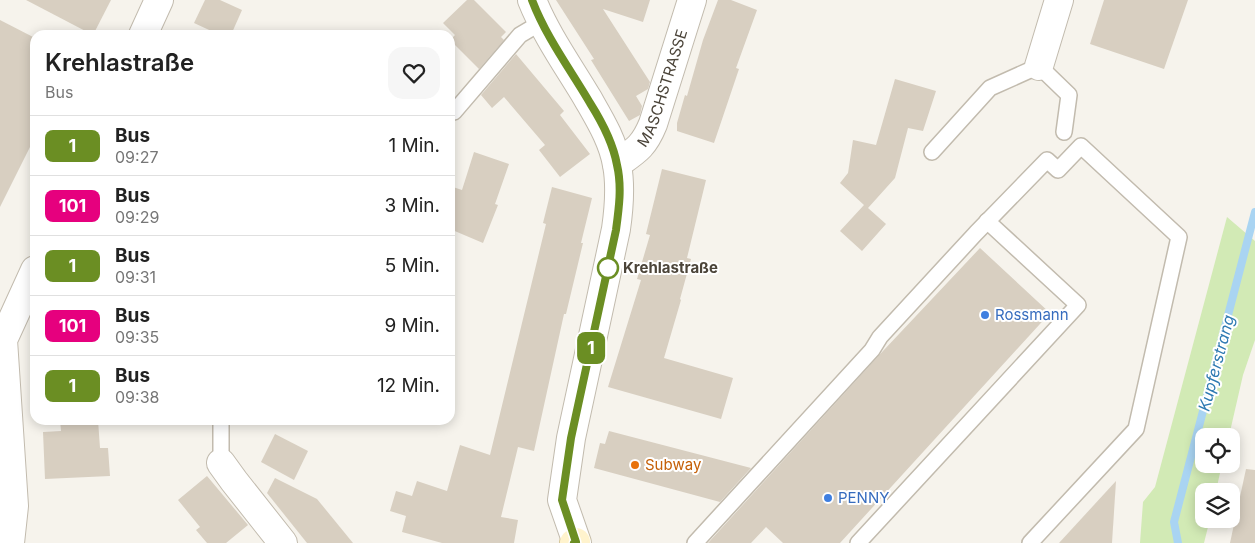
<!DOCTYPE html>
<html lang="de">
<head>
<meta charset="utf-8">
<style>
	:root { --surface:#fff; --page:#f6f6f6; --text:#222; --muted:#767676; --line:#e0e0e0 }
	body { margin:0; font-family:Inter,sans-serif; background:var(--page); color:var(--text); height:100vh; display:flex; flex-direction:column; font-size:19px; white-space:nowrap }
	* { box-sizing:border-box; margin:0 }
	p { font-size:16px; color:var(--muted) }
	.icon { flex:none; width:28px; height:28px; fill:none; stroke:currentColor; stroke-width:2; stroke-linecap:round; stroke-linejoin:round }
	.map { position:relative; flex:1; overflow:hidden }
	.drawer { position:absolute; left:30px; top:30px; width:425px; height:395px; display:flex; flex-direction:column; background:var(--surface); border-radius:15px; box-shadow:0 2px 12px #0003 }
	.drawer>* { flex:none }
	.badge { padding:0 10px; border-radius:8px; font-size:18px; line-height:32px }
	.tools { position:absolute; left:1195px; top:428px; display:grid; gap:10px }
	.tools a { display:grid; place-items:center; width:45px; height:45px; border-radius:10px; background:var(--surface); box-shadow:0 2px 12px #0003; font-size:25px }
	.map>.badge { position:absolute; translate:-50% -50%; box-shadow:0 0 0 2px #fff }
	.round { display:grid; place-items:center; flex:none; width:52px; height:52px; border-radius:15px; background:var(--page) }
	.overview { display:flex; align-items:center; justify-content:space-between; height:85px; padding:0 15px }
	h1 { font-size:24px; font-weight:600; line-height:38px }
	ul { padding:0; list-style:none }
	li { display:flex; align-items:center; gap:15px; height:60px; padding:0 15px; border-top:1px solid var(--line) }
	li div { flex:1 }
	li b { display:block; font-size:19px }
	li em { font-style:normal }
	li .badge { min-width:55px; font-weight:700; text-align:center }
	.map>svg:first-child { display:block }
</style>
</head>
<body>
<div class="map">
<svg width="1255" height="543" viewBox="0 0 1255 543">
	<rect width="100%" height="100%" fill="#f6f3ec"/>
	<polygon fill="#d2eab5" points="1227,217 1255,241 1255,340 1243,375 1229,436 1204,436 1204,464 1222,464 1216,491 1204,491 1204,519 1210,519 1204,543 1140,543 1143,502 1155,487"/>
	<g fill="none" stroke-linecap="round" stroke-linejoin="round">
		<polyline stroke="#a9d4f2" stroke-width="8" points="1178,543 1174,522 1255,212"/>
	</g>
	<g fill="#d8cfc1">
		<polygon points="26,0 111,0 93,35"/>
		<polygon points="205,0 220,0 242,10 231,35 220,35 194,23"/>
		<polygon points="467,0 474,0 506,32 501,37 504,40 479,69 450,40 455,35 443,23"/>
		<polygon points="556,0 650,0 643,22 603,9 650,82 648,89 636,96 642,106 640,115 629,121 591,60 594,59"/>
		<polygon points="718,0 731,0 757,10 736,68 739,69 714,143 677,131 677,123 685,95 687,96 703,40"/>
		<polygon points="1104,0 1188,0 1164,69 1090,44"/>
		<polygon points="0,20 35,38 35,137 0,207"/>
		<polygon points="516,54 564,111 560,115 590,154 560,177 539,150 545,145 504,97 492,108 481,95"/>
		<polygon points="895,79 936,91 923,131 908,128 895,178 868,208 886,224 862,251 840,231 864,205 840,183 848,173 853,140 876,145"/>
		<polygon points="474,152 509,164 495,204 498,205 483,243 450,229 450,186 462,190"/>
		<polygon points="662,169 706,180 687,258 691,259 680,299 681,300 664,358 733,378 721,419 608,387 641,280 637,279 650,235 646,234"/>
		<polygon points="552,187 592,198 581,243 583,243 566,314 564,314 534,451 518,447 501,517 518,520 514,543 442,543 402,532 406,516 390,511 396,491 412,496 417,481 447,491 460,445 490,455 546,224 543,223"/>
		<polygon points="980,248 1050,313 840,543 783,543 766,527 751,543 708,543 883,351"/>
		<polygon points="60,420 98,420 100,448 108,448 110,476 45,479 43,432 61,431"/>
		<polygon points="609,431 751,468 720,502 594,468 600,443 605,444"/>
		<polygon points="275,434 308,451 294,480 261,462"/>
		<polygon points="1246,469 1255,470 1255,543 1230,543"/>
		<polygon points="207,476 248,525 226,543 207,543 196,530 200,527 178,500"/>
		<polygon points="275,478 317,499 353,543 307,543 267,493"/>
		<polygon points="1116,481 1112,543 1059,543"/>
	</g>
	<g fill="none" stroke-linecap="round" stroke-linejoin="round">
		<defs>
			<g id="lane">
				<polyline points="454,112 520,35 542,22"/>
				<polyline points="932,152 990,88 1039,66 1069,95 1064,132"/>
				<polyline points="221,420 221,463"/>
				<polyline points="695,543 872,350 880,337 976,233 1047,160 1058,170 1081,146 1179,237 1136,429 1030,543"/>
				<polyline points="858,543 1078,305 987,221"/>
			</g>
			<g id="street">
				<path d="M532,0c14,35 37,67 56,99 12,21 25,42 29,66 4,21 2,43 -1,64l-45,209 -9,62 15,43"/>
				<polyline points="143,35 159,0"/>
				<polyline points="1039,66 1059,0"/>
				<path id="s1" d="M617,164c20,-14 27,-18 36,-40l39,-124"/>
				<polyline points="221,463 234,481 283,543"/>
				<polyline points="10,543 14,506 3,340 35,270"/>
			</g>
			<polyline id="secondary" points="574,543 576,542"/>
		</defs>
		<use href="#lane" stroke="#c2bbae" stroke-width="18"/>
		<use href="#street" stroke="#c2bbae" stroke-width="30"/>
		<use href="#secondary" stroke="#d6c79b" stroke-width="30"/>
		<use href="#lane" stroke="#fff" stroke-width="15"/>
		<use href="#street" stroke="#fff" stroke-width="28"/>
		<use href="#secondary" stroke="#fff3cd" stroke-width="28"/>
	</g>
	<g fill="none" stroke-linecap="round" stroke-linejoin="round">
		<defs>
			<path id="line" d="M532,0c14,37 38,69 58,103 12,19 23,39 27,62 5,21 2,43 -1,65l-45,208 -9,62 14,42 -2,1"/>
		</defs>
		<use href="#line" stroke="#fff" stroke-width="11"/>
		<use href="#line" stroke="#6b8e23" stroke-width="8"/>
	</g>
	<circle fill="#fff" stroke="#6b8e23" stroke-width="2.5" cx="608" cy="268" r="10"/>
	<g fill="#3f7fe0" stroke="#fff" stroke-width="2">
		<circle cx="985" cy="315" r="5"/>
		<circle cx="828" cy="498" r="5"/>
	</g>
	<circle fill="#e8710a" stroke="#fff" stroke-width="2" cx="635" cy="465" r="5"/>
	<g text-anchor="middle" stroke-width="4" stroke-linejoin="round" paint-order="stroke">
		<g font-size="15" fill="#4b4439" stroke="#fff">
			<text dy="5" stroke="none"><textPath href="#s1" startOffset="92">MASCHSTRASSE</textPath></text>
		</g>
		<g font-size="15" font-weight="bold" fill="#4b4439" stroke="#fff" text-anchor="start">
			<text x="623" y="273">Krehlastraße</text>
		</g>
		<g font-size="15" fill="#366cbe" stroke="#fff" text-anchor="start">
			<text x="995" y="320">Rossmann</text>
			<text x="838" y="503">PENNY</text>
		</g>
		<g font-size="15" fill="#c56008" stroke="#fff" text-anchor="start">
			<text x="645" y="470">Subway</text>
		</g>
		<g font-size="16" font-style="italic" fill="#2e7ab2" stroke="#fff">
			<text transform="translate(1216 363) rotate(-75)" y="6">Kupferstrang</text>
		</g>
	</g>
</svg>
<div class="tools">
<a><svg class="icon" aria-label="locate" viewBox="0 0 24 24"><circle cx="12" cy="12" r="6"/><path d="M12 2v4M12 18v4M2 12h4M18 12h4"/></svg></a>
<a><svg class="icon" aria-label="layers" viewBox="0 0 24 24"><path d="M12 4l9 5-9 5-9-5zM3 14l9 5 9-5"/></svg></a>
</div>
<b class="badge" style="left:591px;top:348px;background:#6b8e23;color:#fff">1</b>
<section class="drawer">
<div class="overview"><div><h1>Krehlastraße</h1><p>Bus</p></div><a class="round"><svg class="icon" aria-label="heart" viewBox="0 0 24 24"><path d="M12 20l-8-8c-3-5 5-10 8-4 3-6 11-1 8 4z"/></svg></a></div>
<ul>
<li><span class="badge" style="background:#6b8e23;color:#fff">1</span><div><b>Bus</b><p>09:27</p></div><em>1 Min.</em></li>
<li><span class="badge" style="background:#e6007e;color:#fff">101</span><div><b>Bus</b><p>09:29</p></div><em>3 Min.</em></li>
<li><span class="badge" style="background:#6b8e23;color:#fff">1</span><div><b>Bus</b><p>09:31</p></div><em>5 Min.</em></li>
<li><span class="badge" style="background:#e6007e;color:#fff">101</span><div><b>Bus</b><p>09:35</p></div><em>9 Min.</em></li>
<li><span class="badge" style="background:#6b8e23;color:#fff">1</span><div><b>Bus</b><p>09:38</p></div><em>12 Min.</em></li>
</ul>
</section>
</div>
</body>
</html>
